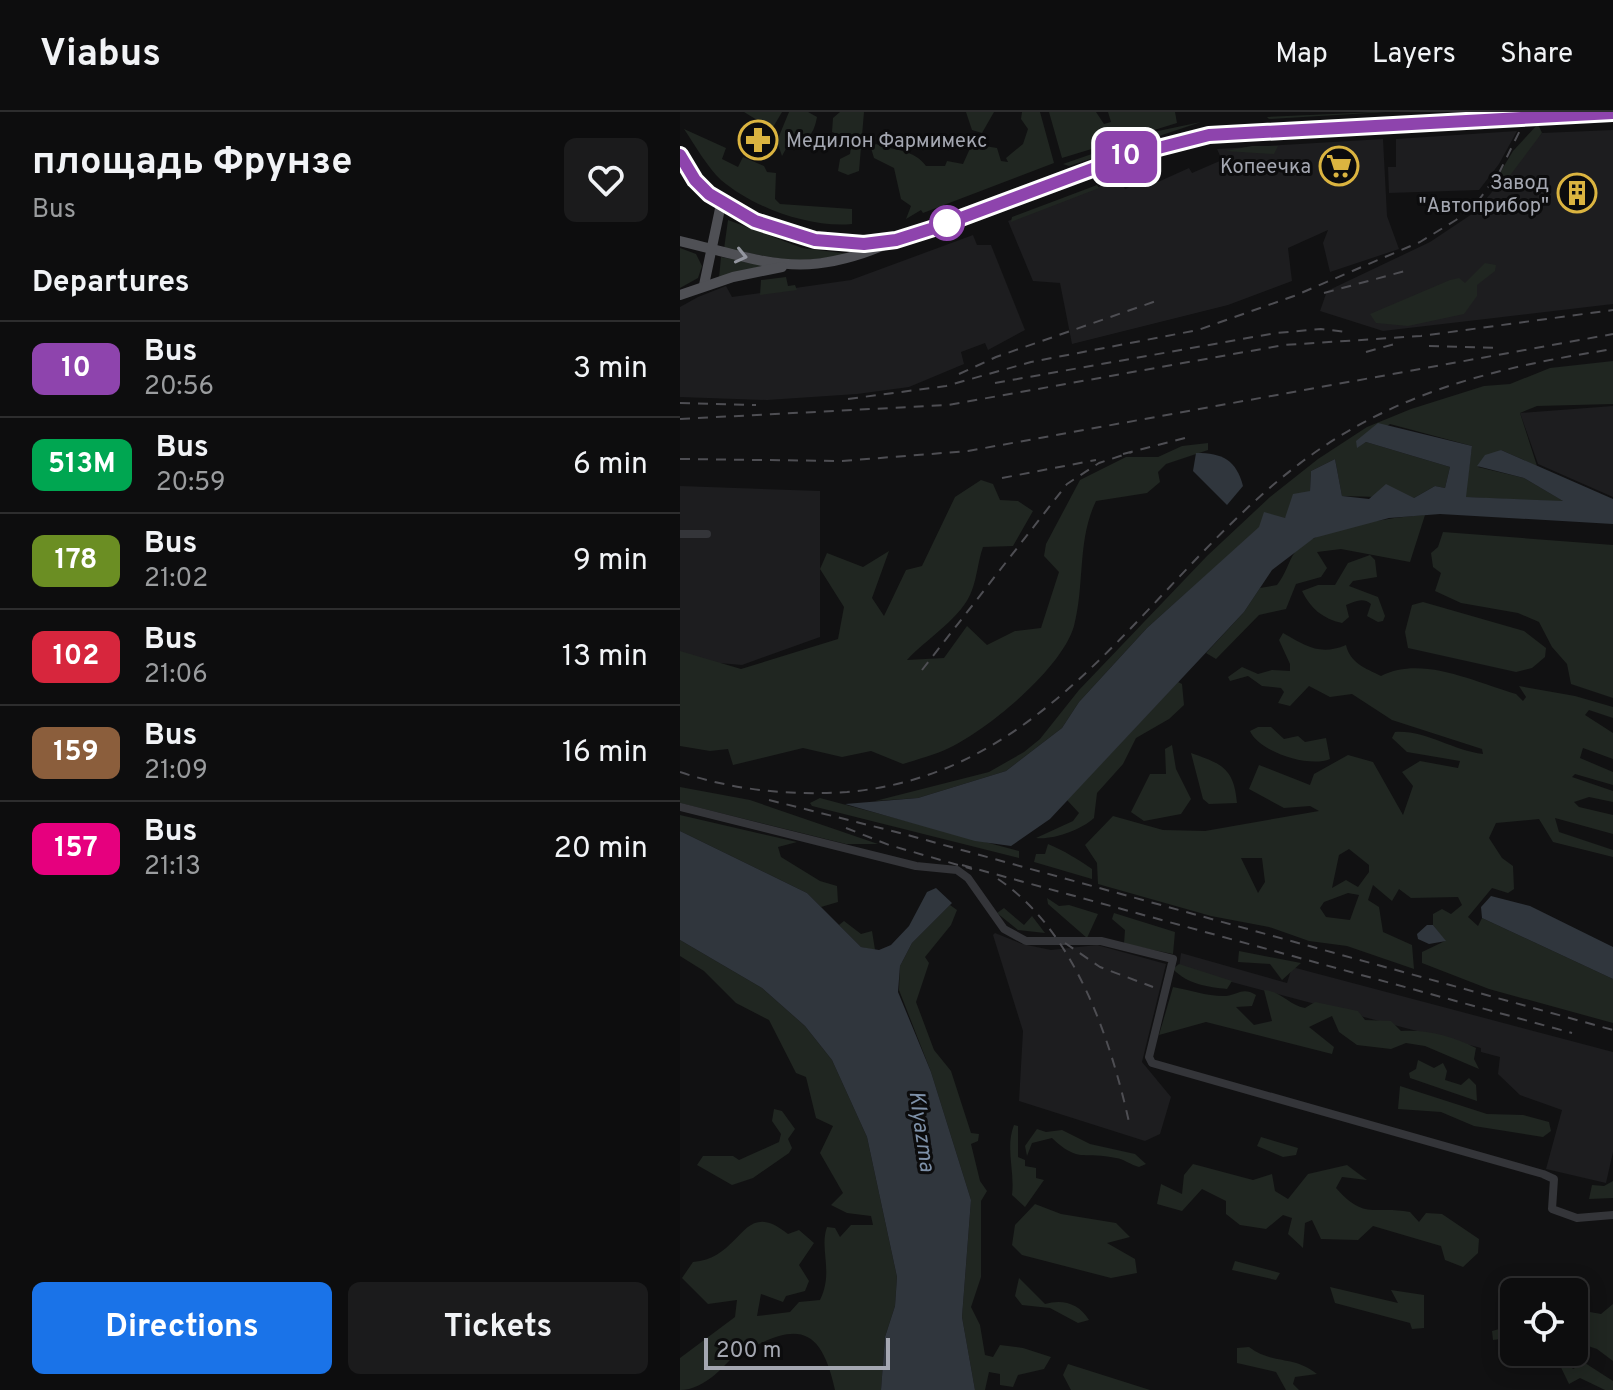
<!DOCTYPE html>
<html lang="en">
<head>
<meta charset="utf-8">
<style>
	:root { --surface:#0d0d0e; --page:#1b1b1c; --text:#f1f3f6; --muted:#9a9c9e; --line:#2d2d2e; --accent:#1a73e8 }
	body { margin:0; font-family:Overpass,sans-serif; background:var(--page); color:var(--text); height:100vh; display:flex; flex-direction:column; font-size:30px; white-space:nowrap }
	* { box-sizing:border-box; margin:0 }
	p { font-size:26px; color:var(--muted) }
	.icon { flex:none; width:44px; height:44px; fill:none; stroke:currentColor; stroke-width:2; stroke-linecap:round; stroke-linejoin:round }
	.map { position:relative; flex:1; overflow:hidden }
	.sheet { display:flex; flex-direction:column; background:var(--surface); width:680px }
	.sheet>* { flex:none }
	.badge { padding:0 16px; border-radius:12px; font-size:28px; line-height:52px }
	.fabs { position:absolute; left:820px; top:1166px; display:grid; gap:16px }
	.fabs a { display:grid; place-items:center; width:88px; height:88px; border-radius:12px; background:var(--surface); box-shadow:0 4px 20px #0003,0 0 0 2px var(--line); font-size:40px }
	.scale { position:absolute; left:24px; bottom:20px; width:186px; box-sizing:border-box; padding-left:8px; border:4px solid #a4a7b1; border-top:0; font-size:22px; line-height:28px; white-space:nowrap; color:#a4a7b1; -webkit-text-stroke:6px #0c0c0d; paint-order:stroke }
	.map>.badge { position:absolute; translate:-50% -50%; box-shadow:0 0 0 4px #fff }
	h2 { padding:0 32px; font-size:30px; line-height:72px }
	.round { display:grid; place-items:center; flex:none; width:84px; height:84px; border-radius:12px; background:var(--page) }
	.summary { display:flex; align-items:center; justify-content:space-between; height:136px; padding:0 32px }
	h1 { font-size:38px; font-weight:700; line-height:60px }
	.cta { display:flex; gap:16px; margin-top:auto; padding:16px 32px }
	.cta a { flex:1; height:92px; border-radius:12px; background:var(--accent); color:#fff; font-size:32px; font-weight:700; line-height:92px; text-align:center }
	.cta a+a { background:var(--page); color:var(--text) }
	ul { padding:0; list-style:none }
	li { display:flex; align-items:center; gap:24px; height:96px; padding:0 32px; border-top:2px solid var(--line) }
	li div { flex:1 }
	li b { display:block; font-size:30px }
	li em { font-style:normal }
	li .badge { min-width:88px; font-weight:700; text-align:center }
	header { display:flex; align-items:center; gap:48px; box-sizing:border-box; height:112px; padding:0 40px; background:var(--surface); border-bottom:2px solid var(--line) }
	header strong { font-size:38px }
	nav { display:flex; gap:44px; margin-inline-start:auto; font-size:28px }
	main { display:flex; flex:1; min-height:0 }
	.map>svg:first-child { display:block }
</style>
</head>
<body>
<header>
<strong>Viabus</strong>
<nav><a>Map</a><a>Layers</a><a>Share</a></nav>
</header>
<main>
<section class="sheet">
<div class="summary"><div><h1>площадь Фрунзе</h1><p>Bus</p></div><a class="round"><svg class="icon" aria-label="heart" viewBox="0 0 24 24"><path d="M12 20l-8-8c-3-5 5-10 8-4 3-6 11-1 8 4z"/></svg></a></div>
<h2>Departures</h2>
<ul>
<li><span class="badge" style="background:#8e44ad;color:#fff">10</span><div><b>Bus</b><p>20:56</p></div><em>3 min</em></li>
<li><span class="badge" style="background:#00a651;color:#fff">513М</span><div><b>Bus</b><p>20:59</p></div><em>6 min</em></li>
<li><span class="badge" style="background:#6b8e23;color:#fff">178</span><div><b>Bus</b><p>21:02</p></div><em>9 min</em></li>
<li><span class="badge" style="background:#d7263d;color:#fff">102</span><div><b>Bus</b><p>21:06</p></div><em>13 min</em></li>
<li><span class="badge" style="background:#8b5e3c;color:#fff">159</span><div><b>Bus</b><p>21:09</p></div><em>16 min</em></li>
<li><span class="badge" style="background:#e6007e;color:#fff">157</span><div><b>Bus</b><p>21:13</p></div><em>20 min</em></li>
</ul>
<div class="cta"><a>Directions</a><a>Tickets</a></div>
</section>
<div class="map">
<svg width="933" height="1278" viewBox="0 0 933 1278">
	<rect width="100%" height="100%" fill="#111112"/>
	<g fill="#1d1d1f">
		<polygon points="933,18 933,192 703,219 640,199 647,179 750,130 795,100 862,21"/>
		<polygon points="837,19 819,52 799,78 709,81 708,55 716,55 716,27"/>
		<polygon points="703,27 707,104 719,137 650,160 643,131 648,118 608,136 612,169 548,193 392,232 380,171 353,169 328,109 440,67 445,77 475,64 478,70 509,56 512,61 542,48 537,37"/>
		<polygon points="293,123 297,133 311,133 345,218 308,238 305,231 281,240 284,252 229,275 177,282 87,288 0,285 0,195 18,185 46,174 52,185 171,168"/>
		<polygon points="933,294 933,385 858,352 840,301"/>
		<polygon points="0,374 140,379 140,525 62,553 27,550 0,554"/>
		<polygon points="315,821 342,832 371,838 417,833 486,852 462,950 491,985 480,1022 465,1029 339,989 343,919 313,823"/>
		<polygon points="501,841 607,871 612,855 933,940 933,1040 926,1071 866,1057 882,998 840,983 818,962 820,945 801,940 801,936 499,856"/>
	</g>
	<g fill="#202621" fill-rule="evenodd">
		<polygon points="64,0 102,0 92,17"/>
		<path d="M109,0h19l9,5c-4,21 -10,22 -29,28l-6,11 -5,-15z"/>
		<polygon points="160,0 184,0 179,59 168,63 158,59 160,47 170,42 172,28 152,20 153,6"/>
		<polygon points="286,0 314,0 302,21 292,18"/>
		<path d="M342,0h18l14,51 -131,50 -2,-3 -15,9 5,-13 -10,-7 -7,-31 -20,-10 -3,-10 5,-4c18,7 38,5 50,22h19l2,-5 16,3 9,-20 25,4 4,13 7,1 -2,-4 17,-14 5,-15 -7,-10z"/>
		<polygon points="369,0 416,0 424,12 431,10 428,0 495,0 497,11 382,46"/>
		<polygon points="706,0 589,7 587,5 697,0"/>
		<polygon points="521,10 389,54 383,52 478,19"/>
		<polygon points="858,12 862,21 819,78 813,79 812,74 833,39"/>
		<path d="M4,17l42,19 -4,11 16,8 5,-10 21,9 3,6 9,1 -1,26 5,5 72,5v15c-42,4 -98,-16 -131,-44 -14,-13 -26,-35 -37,-51z"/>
		<polygon points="572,34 598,34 594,42 545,39"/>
		<polygon points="417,73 419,76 331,110 332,105"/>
		<polygon points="48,108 122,136 177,143 114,149 44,137"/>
		<polygon points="0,136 16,142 22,154 18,166 0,176"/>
		<polygon points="41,145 85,153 39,166"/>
		<polygon points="805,151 816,153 815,159 797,173 797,184 784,202 728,214 696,211 690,202 770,168 779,166 785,171"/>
		<polygon points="106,165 108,174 115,173 117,178 80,183 81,168"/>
		<polygon points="933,249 933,292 857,294 840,301 857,354 821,338 798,355 844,366 885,390 785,385 792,334 710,312 678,335 686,330 770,355 765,376 755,374 734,386 662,384 655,347 631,359 630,379 605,406 580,415 467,516 399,590 382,616 326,659 238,686 195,689 309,660 344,640 360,627 399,578 527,444 590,385 638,347 687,315 731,297 804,274 830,272 870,256"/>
		<path d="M528,331v7l-42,14 -8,8 2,10 -13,11 -51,8c-19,39 -11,83 -22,125 -12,42 -85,103 -125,122 -14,7 -31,11 -46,16l-32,-13 -29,6 -39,-9 -70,17 -5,-16 -18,2 -30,-5v-95l61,18 97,-30 6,-32 -24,-38 7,-16 36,14 26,-16 -17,47 12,18 22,-46 16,-4 33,-69 26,-17 12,4 7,16 18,1 15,10 -20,35 -30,1c-5,14 -6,30 -11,43 -9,27 -46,49 -65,70l37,-2 23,-32 20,19 28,-14 26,-3 18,-56 -15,-16 2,-12 34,-64 46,-23h32l24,-11z"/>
		<path d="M745,403l-15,47 -69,-13 -24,3 10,16 -6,9 -25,7 -10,25 -27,6 -43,44 -10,-6 38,-41 16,-24 17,-3c9,-11 11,-23 18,-33 19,-25 100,-35 130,-37z"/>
		<polygon points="763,420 933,433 933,586 891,572 887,552 872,535 859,510 838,501 781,491 755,479 761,461 753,455 751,441 758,435"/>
		<path d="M690,443l5,5 2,17 -24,4 -4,5 29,11 7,19 -2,5 -5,1 -11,-6 4,-12c-8,-7 -15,-3 -25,1l3,12 -7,6c-19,-4 -32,-15 -40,-32l16,-6h17l13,-22z"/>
		<polygon points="743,490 844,519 866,536 865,545 852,556 836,560 728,536 725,520 732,493"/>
		<path d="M603,521c23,13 37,23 63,12 4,18 19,23 35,31 41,-21 93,6 135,18l7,7 3,-4 -7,-11 56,10 38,11v11l-24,-8 -4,5 28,18v26l-30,-11 -3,10 33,14v13l-38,-11 -3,3 41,14v11l-24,-5 -15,5 5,5 34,8v19l-58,-16 4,14 54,18v7l-60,-15 -14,-23 -43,4 -7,15 13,20 11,8 1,23 -6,4 -16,-5 -24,29 10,9 4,-8 131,61v44l-124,-34 -67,-26v-11l23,-11 -12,-16v-11l9,-5 9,5 11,-9 -4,-8 -47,1 -12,-9 -7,12 -19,-16 -5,15 11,7 4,25 29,13 2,24 -67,-23 -38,-5 -40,-14 -58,-11 -113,-32 -1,-21 -12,-18 28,-29 50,14 42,1 114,-20 -9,-5 -26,2 -35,-19 10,-24 51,20 4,-11 34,-19 25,7 30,53 10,-29 -11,-14 18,-11 38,7 2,-7 -53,-9 -15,-14 3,-6c31,-2 58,19 88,22l-1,-5 -90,-29 -40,-26 -22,3 -21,-11 -19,20 -12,-3 6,-11 -3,-4 -19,-2 -14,-10 -18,5 -2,-4 14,-10 16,7 14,-4 18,1v-7l-11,-24zM669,737l20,16v7l-11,15 -12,-7 -14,8 7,-33zM561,746h21l3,24 -7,11zM668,781l11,2 -9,25 -24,-3 -6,-9 4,-6z"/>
		<path d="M498,570l4,2 2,21 -15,14 -33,19 -13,26 -26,29 -3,25c-13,12 -41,22 -58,20l37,-17 6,-8 -12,-13z"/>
		<path d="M578,615h13l13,12 14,-3 7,6 21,-4 4,21c-21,9 -71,-7 -80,-28z"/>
		<polygon points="492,633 496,657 511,687 501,702 464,709 451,700 470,662 486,662 485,637"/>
		<path d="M511,641c31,11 43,15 46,50l-28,1 -6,-5z"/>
		<polygon points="0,675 70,688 198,732 166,732 0,691"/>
		<polygon points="140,686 339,739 339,746 132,694 130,691"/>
		<polygon points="0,703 117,730 98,735 101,745 140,769 157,774 158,790 141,795 127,781 0,719"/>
		<path d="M368,732c17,7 29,15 44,25v10l-58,-17 2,-8h9z"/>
		<polygon points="367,786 379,794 389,793 418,802 407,826 368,792"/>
		<polygon points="270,793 277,798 271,813 245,845 249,851 236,890 254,938 271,959 291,1021 299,1022 298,1029 291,1032 300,1069 307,1079 301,1089 301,1165 291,1195 300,1213 305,1243 313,1245 320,1233 343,1236 371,1245 364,1257 338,1263 333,1275 320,1273 320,1262 309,1260 305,1278 295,1278 282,1205 291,1088 251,960 219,878 220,854 232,831"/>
		<polygon points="324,796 344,813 352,804 365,821 338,818 317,801"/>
		<polygon points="434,801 495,820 493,842 444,832 445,818 432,807"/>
		<polygon points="164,809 181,822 192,819 195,838 181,835 159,813"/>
		<path d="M0,828l82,48 43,38 27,34 35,77 30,140 -2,29 -10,31 -4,53h-46c-13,-59 -34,-70 -87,-40l-6,-4c-16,19 -37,44 -62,44v-32l55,-41 2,-17 -29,4 -26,-26 11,-16c51,-4 48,-66 95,-28l11,-4 15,13 -15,22 10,16 -4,10 -19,5 -3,6 -22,-8 -4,22 33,-4 9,-10 21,-2c14,-28 -1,-51 7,-73l8,1 5,9 11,-12h22l-2,-9 -24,-3 -16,-8 12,-12 -23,-40 13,-27 -17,-8 -10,-41 -10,-4 -27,-53 -33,-17 -32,-32 -24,-15z"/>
		<polygon points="559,839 621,851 602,868 590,852 558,850"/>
		<path d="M499,852l53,17 -5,8c-19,-2 -40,-5 -54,-20z"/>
		<path d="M493,875c16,3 37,10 53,9 13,-2 17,-9 30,-1l-4,11 -16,1 18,18 18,-4 -8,-31c17,1 25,15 41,18l10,-6 43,9 7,9 26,1 10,10c25,-2 52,5 75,17l-2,11 5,10 -54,-23 -19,-3 -15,6 -34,-4 -18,-13 -7,-16 -23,11 25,20 -2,7 -126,-32 -47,13z"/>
		<polygon points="738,948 754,956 763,951 767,959 765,968 781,973 789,966 796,973 797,989 730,966 729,961 736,957"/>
		<polygon points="720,974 807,1002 843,1003 869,1010 871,1019 863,1025 794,1014 761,1000 718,997"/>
		<polygon points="94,997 102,999 115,1017 108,1027 112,1036 109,1041 73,1066 52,1073 17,1053 23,1044 53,1044 59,1048 99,1030 101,1022 92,1009"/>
		<path d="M334,1013l4,1v31l7,3v6l11,2v10l8,2 -19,27 -13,-12c3,-24 -7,-48 2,-70z"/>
		<path d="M357,1017l9,3 16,-2 28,14 45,10 11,10 -7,3c-8,-2 -15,-8 -23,-9 -31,-7 -37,6 -64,-20l-20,5 -5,13 -2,-10z"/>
		<polygon points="581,1025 618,1036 616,1043 603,1045 577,1034"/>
		<path d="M513,1052l60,16 19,-6 3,17 13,8 20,-25 39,-9 20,15 -25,-3 -6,11c29,33 38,17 74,24l9,10 7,-9 16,1 37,25 -1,14 -15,14 -18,-7 -4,-14 -68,-20 -15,14 -37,-1 -9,-19 -7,3 -2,25 -15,-14 4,-16 -9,-3 -17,14 -26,-4 -14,-11v-13l-24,-12 -20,22 -25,-7 4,-20 21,10 2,-19z"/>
		<polygon points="933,1069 933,1086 909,1087 912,1073 924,1074"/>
		<polygon points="355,1092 381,1102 436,1111 450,1125 427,1131 455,1147 457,1161 431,1166 342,1143 332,1133 335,1113"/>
		<polygon points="555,1149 600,1161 596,1168 552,1158"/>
		<path d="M339,1166l26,26c17,-5 34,-1 44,16l-11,3 -28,-15 -28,-3 -7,-9z"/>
		<polygon points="650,1175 718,1191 711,1178 744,1183 744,1216 732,1217 730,1211 655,1191"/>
		<path d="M834,1183v19l-15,4c-3,-14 3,-17 15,-23z"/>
		<polygon points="933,1192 933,1249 917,1237 896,1230 903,1217 898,1214 899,1198 921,1202"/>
		<polygon points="834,1213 834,1225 813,1228 812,1219"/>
		<path d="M569,1235c24,18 45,8 68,27l-22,3 -2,7 6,6h-13l-10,-18 -39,-9v-15z"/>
		<polygon points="879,1240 893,1257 905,1251 933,1269 933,1278 925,1278 900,1266 889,1272 875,1243"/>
		<polygon points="388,1252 470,1278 391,1278 383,1263"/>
	</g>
	<g fill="#30363d">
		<polygon points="698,311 792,334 786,385 883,389 844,366 797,354 805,343 821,338 933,387 933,412 760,402 709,406 634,426 592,458 564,500 370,707 331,734 295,729 165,692 238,686 326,659 382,616 399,590 467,516 579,415 584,400 605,406 613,382 630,379 631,359 655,347 662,384 689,387 706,372 734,386 755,374 765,376 770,355 686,330 677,336 676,329"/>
		<path d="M516,341c27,0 40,7 47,33l-16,19 -34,-34z"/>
		<polygon points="0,719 127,781 181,835 199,838 211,833 229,814 247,780 256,776 272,791 232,831 220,854 218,880 251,960 291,1088 282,1205 295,1278 201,1278 205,1225 215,1194 217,1165 187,1025 152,948 125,914 82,876 0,828"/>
		<polygon points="811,784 850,794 933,835 933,867 802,806 801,795"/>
		<polygon points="747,813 753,813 766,829 749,832 738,827 737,822"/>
	</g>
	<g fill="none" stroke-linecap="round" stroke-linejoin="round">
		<g stroke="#343539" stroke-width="8">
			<polyline points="0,422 27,422"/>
			<polyline points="0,695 236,754 277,758 288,766 324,817 346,829 421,829 493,847 469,945 472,951 863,1062 874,1067 872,1097 897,1106 933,1103"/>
		</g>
		<g stroke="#4f5055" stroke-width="10">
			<path d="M0,43c42,69 129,96 206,86"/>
			<path d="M0,129c91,22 126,40 216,-1l231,-84 82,-21 404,-22"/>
			<polyline points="24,173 41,92"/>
			<polyline points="0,183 53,165 102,155"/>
		</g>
		<g stroke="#4e4e53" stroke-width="2" stroke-dasharray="10 8" stroke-linecap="butt">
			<polyline points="644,181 725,159"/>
			<polyline points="749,234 820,236"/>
			<polyline points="686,240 718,231"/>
			<polyline points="279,262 316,245 479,188"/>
			<polyline points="315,271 596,221 641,217 666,220"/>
			<polyline points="168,287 266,274 351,250 518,218 614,184 740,130 776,108 798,89 819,61 849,0"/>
			<polyline points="0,291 76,293"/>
			<polyline points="0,307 268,293 604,233 741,224 933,198"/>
			<polyline points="443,342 505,326"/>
			<polyline points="0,347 162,349 288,339 933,222"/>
			<polyline points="322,366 416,348"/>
			<polyline points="242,558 387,372 419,351 452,340"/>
			<path d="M0,660c53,18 111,24 167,20 211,-18 302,-216 456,-331 94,-70 196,-94 310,-112"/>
			<polyline points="89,688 224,722 933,918"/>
			<polyline points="166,716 209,733 292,757"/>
			<polyline points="282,753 892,921"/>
			<path d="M318,767c76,51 112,158 131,243"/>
			<polyline points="385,831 420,855 473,875"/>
		</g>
	</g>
	<defs><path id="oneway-chevron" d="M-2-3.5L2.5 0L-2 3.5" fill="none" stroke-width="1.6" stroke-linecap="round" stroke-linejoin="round" transform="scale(2)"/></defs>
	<use stroke="#93969f" href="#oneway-chevron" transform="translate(61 144) rotate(13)"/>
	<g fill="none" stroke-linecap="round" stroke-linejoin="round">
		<defs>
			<polyline id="line" points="0,43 15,68 29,82 75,109 135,128 184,132 216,128 254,116 447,44 529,23 933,1"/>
		</defs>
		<use href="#line" stroke="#fff" stroke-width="18"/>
		<use href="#line" stroke="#8e44ad" stroke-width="12"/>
	</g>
	<defs>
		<symbol id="pharmacy-ring" viewBox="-11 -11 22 22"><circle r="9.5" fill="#0c0c0d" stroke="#dbb440" stroke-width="1.5"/><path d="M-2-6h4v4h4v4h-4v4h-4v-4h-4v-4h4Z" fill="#dbb440"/></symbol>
		<symbol id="supermarket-ring" viewBox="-11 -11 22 22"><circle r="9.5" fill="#0c0c0d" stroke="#dbb440" stroke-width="1.5"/><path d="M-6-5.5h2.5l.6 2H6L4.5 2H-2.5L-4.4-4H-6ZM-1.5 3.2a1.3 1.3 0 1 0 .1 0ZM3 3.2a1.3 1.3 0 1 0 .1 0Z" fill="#dbb440"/></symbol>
		<symbol id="building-ring" viewBox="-11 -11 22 22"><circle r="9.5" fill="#0c0c0d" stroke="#dbb440" stroke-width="1.5"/><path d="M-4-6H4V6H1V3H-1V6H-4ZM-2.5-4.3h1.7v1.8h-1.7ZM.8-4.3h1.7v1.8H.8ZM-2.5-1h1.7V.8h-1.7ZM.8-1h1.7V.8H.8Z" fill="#dbb440"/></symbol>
	</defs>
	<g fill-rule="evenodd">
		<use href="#pharmacy-ring" x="56" y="6" width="44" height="44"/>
		<use href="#supermarket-ring" x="637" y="32" width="44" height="44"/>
		<use href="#building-ring" x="875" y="59" width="44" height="44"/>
	</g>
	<circle fill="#fff" stroke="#8e44ad" stroke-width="4" cx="267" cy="111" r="16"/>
	<g text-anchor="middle" stroke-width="6" stroke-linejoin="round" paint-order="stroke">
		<g font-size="20" fill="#a4a7b1" stroke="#0c0c0d" text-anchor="end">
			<text x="106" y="35" text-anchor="start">Медилон Фармимекс</text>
			<text x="631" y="61">Копеечка</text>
			<text x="869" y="77">Завод<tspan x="869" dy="23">"Автоприбор"</tspan></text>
		</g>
		<g font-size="22" font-style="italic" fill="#7e91a9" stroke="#0c0c0d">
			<text transform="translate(243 1019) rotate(82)" y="8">Klyazma</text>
		</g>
	</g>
</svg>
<div class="fabs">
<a><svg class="icon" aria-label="locate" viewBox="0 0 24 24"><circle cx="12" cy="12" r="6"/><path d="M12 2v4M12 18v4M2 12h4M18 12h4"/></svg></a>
</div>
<div class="scale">200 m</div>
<b class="badge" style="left:446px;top:45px;background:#8e44ad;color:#fff">10</b>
</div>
</main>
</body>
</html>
